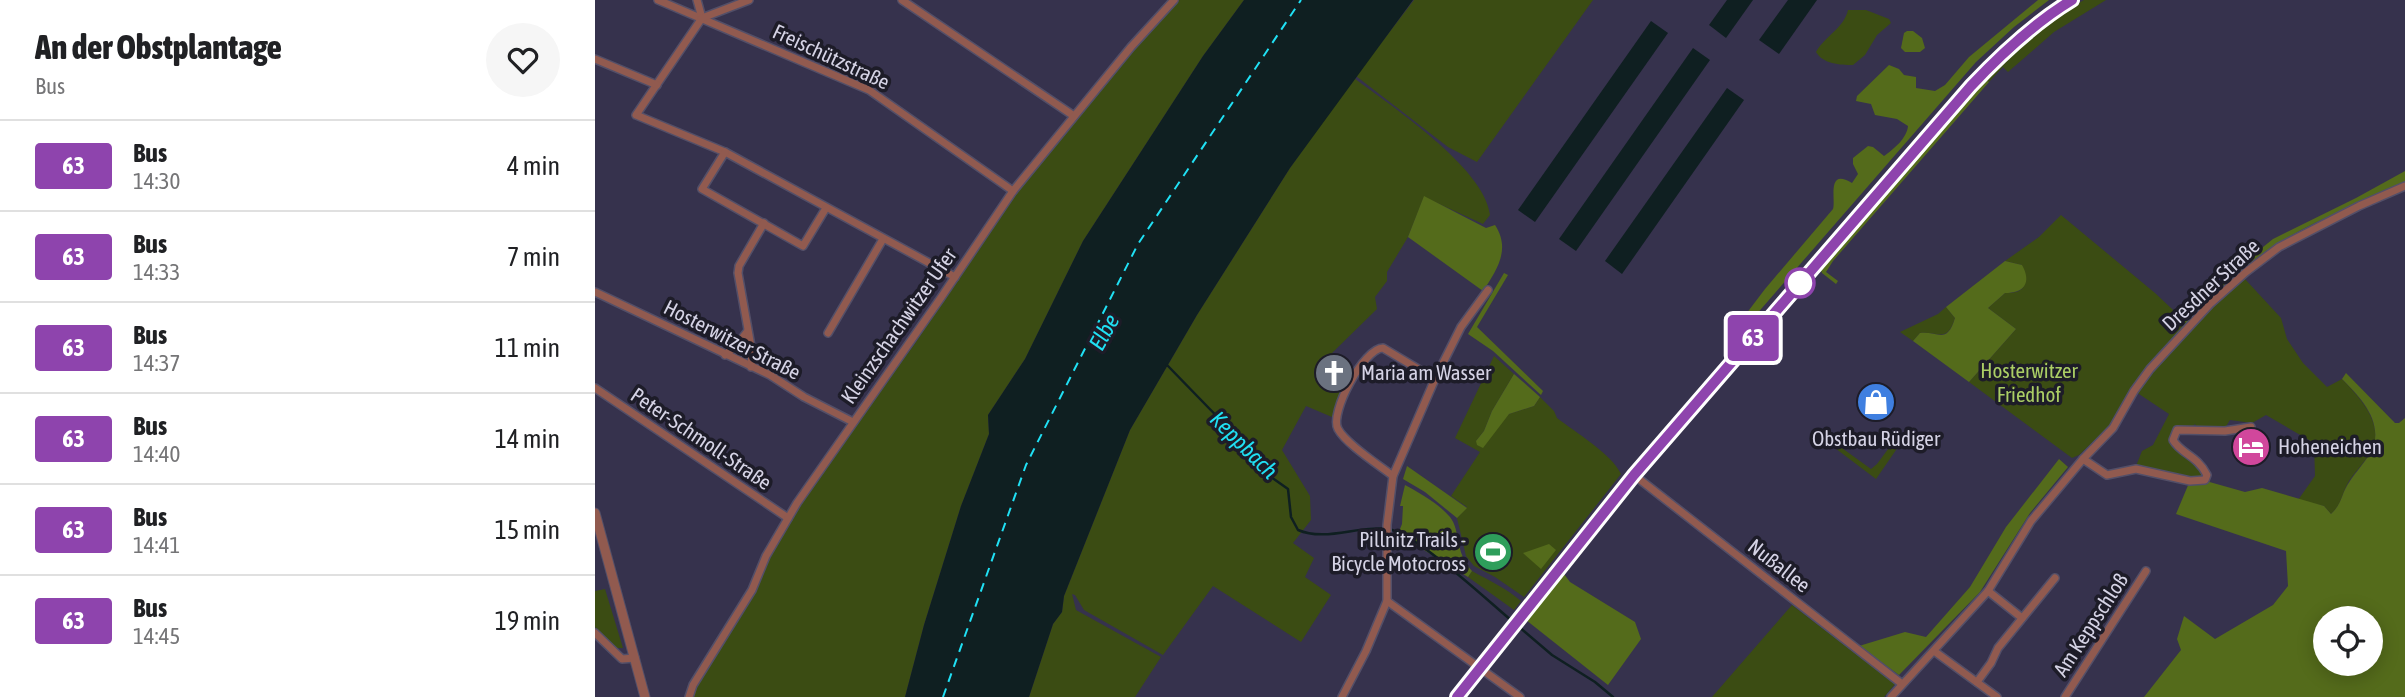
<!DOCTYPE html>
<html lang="en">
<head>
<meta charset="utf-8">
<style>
	:root { --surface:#fff; --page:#f6f6f6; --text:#202124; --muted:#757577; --line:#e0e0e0 }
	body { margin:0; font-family:"Asap Condensed",sans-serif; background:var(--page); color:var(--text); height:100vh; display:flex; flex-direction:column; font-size:26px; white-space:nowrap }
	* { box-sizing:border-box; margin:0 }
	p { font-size:23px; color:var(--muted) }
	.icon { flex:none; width:38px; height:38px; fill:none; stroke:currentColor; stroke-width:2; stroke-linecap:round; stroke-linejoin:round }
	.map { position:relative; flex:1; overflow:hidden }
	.sheet { display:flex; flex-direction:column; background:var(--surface); width:595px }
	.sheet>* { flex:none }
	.badge { padding:0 14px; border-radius:5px; font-size:24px; line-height:46px }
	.controls { position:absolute; left:1718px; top:606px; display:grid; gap:14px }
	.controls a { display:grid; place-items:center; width:70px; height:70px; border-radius:50%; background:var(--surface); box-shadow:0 4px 18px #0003; font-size:35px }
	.map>.badge { position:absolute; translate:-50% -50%; box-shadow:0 0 0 4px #fff }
	.round { display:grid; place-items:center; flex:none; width:74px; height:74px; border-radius:37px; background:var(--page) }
	.head { display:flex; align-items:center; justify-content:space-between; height:119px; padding:0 35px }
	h1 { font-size:33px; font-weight:800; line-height:52px }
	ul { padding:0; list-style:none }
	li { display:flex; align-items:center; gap:21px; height:91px; padding:0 35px; border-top:2px solid var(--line) }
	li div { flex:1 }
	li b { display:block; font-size:26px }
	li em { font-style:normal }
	li .badge { min-width:77px; font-weight:700; text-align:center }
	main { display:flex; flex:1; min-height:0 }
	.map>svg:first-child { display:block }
</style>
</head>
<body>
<main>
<section class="sheet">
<div class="head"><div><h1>An der Obstplantage</h1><p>Bus</p></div><a class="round"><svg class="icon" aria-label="heart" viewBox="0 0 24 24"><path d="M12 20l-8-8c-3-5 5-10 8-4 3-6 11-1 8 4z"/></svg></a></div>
<ul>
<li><span class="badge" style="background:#8e44ad;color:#fff">63</span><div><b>Bus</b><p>14:30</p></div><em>4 min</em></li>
<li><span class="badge" style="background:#8e44ad;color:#fff">63</span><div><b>Bus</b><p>14:33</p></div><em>7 min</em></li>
<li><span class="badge" style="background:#8e44ad;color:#fff">63</span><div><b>Bus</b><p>14:37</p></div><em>11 min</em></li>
<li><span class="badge" style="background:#8e44ad;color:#fff">63</span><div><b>Bus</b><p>14:40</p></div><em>14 min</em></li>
<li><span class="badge" style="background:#8e44ad;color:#fff">63</span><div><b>Bus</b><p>14:41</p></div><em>15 min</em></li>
<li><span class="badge" style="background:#8e44ad;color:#fff">63</span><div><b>Bus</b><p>14:45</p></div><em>19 min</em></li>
</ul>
</section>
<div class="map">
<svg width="1810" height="697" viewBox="0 0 1810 697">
	<rect width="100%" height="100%" fill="#36324d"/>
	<g fill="#3b4c13">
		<polygon points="584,0 649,0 608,56 488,241 430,359 393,415 394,434 366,506 329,625 310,697 96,697 120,654 153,603 173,556 200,511 260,422 264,422 268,412 319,345 421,192 559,26"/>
		<polygon points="819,0 998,0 882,162 853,147 761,76"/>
		<polygon points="1465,0 1467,0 1424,31 1386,66 1245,225 1385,66 1422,31"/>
		<path d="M1489,0h22l-52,32 -46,40 -5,-5 -14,15 -4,-3c28,-30 62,-59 99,-79z"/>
		<path d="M1253,10h18l23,9 2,4 -14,12 -12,20 -12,10c-13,0 -30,-1 -37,-13 9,-16 28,-24 32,-42z"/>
		<path d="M759,78c37,28 131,90 136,137l-7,9 -59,-27 -16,40 -21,35v9l-12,16 2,12 -45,44 22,17 -22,47 -26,-11 -24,44 28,46 1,24 -18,23 21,15 -9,19 26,18 -30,47 -88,-56 -50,69 -79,-45 -9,-15 -3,-1 4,16 85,47 -26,40h-106l24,-73 9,-12 2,-16 66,-166 67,-115 93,-147z"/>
		<path d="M1466,215l94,78 33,31 -43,45 -35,56 -31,30 -7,3 -103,-76 47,-53 -28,-21 17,-15c23,0 21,-9 17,-28l-17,-4 34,-24z"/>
		<path d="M1649,278l37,40 6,21 16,24 24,24 15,-8c16,17 39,40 32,66 -2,9 -19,27 -25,36 -8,13 -6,22 -18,33l-7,-8 -26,-6 17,-24 -1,-33 -48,-28 -14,8 -22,-3 -5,8 -28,-1 -2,-3 -3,3 -16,1 -4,10 25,27 6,10 -2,3 -65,-12 6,-15 11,-6 16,-31 -33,-22 6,-10 69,-74z"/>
		<path d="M1351,307l9,11c-8,26 -17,13 -35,15l-7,8 -13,-9 38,-18z"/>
		<path d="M899,356l20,18 -22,37 -8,20 -8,10 33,-27 25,-8 6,-9 14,14 3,7c18,14 55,36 64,56l-97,123 -29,-20 -21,-11 -8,-10 -9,-38 10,-11 -16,-11 29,-44 -25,-14z"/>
		<polygon points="1222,430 1276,469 1282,464 1305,433 1310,437 1281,479 1220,433"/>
		<path d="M877,571c18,10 34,17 49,30l-7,9 -46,-33z"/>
		<polygon points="10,589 28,648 21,648 0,627 0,591"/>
		<polygon points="1197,605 1300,684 1289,697 1117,697"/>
	</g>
	<g fill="#546b1b" fill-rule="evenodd">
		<path d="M1443,0h11l-35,27 -38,35 -234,269 -9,-7 -1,-3 4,-3h7l22,-29 68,-80c3,-9 -7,-42 19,-26l6,-9 -5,-10v-6l15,-12 5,1 11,9c10,-7 23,-18 24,-30l-11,-7 -22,-4 -4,-11 -15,-3 1,-5 32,-31 10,4 5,6 12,2v11l19,3 10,-6 24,-28z"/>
		<polygon points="1312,31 1318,31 1327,38 1330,48 1325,52 1310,52 1306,48 1309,33"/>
		<polygon points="1390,79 1394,82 1238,261 1231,272 1243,281 1241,284 1227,273 1225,268"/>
		<path d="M1810,171v12c-43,19 -88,36 -128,61 -34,21 -62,51 -89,80l-5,-4 54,-52 36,-29 83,-41z"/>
		<path d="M829,196l62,32 9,-3c16,24 2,45 -12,66l-75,-54z"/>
		<path d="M1410,261l17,4c10,18 2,28 -17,28l-17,15 28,21 -47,53 -56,-41 7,-8c18,-2 27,12 35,-15l-9,-11z"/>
		<polygon points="909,273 913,275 882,327 948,391 946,395 898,351 873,334"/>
		<path d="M1751,373l49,50h4l6,-5v279h-261l37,-47 -4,-11 7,-23 31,23 58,-34 15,-19 -2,-35 -110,-37 13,-31 17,-2 39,11 17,-4 62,18 7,8c12,-11 10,-21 19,-33 6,-9 22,-27 24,-36 7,-27 -15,-49 -32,-66zM1731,618h45v45h-45z"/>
		<polygon points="919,374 945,397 939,406 914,414 888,448 882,445 881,441 889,431 897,411"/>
		<polygon points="1464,459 1473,467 1435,513 1385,592 1304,675 1264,646 1310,632 1331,637 1375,587 1411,527"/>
		<polygon points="812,466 872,508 862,518 830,492 808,479"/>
		<path d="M810,485c15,8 34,19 45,32 11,14 4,34 22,54l-4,6 -70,-43 4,-10 1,-18h-3z"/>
		<polygon points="954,544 961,550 946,569 928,553"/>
		<polygon points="969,574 975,582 1040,622 1046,639 1013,685 931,620"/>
	</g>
	<g fill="#0f1f21">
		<polygon points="649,0 818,0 695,168 602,315 535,430 469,596 467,612 458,624 434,697 310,697 329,625 366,506 394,434 393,415 430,359 488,241 608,56"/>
		<polygon points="1132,0 1158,0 1131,38 1114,25"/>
		<polygon points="1193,0 1222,0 1184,54 1164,40"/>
		<polygon points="1056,21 1073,33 940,222 923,210"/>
		<polygon points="1098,48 1115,60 981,251 964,239"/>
		<polygon points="1132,88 1149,100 1027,274 1010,261"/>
	</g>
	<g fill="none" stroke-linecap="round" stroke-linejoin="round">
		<g stroke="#0f1f21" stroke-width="2.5">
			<path d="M572,365l103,106 1,6 17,12 3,28 7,13c28,12 60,-5 90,-1 29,5 99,71 124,92"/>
			<polyline points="923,626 957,655 1000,682 1018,697"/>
		</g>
		<polyline stroke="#20e0f4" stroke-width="2" stroke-dasharray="9 7" stroke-linecap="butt" points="348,697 431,465 543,244 706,0"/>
		<defs>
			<g id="minor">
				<polyline points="63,0 274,90 418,191"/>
				<polyline points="102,0 107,18"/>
				<polyline points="154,0 107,18 41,115 130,152 360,277"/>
				<polyline points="307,0 479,116"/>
				<polyline points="0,59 62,85"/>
				<polyline points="130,152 107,189 208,246 231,208"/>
				<polyline points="0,292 175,375 209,397 258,422"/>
				<polyline points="233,333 288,239"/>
				<polyline points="130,355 142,345 152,332"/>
				<polyline points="156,367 157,352 143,273 144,266 169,223"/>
				<polyline points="0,388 193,518"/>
				<path d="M1488,459l24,16 29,-6 54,12 15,-1 2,-5c-10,-20 -26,-21 -34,-35l4,-10 48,1 26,-4"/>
				<polyline points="1039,475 1307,684"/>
				<path d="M798,476c-14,-11 -47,-32 -55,-47 -9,-16 26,-81 45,-81l52,31"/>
				<polyline points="1393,591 1427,618"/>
				<polyline points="792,601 925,697"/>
				<polyline points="0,633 27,659 40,658"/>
				<polyline points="1339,651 1402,697"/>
				<polyline points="1382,682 1396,663 1403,648 1460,578"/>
				<polyline points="94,697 98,685 157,590 171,556 202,503 345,299 418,191 536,47 579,0"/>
				<polyline points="747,697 771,651 792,601 792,525 798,476 840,379 866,327 893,290"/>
				<polyline points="1296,697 1393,591 1436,521 1488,459 1518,428 1539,391 1555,369 1615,304 1651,272 1684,247 1764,206 1810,186"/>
				<polyline points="1470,697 1551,571"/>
			</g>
			<polyline id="tertiary" points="0,513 50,697"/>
			<path id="secondary" d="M862,697l177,-222 336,-389c32,-33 64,-63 102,-86"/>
		</defs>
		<use href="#minor" stroke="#534f68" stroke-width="10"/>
		<use href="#tertiary" stroke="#534f68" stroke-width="11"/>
		<use href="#secondary" stroke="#534f68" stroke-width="12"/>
		<use href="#minor" stroke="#915a4f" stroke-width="7"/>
		<use href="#tertiary" stroke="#915a4f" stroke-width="9"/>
		<use href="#secondary" stroke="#c26b5a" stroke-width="10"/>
	</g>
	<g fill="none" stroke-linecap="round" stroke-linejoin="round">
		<defs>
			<path id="line" d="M862,697l177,-222 337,-389c31,-33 63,-63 101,-86"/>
		</defs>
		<use href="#line" stroke="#fff" stroke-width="16"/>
		<use href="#line" stroke="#8e44ad" stroke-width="10"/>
	</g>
	<defs>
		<symbol id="church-disc" viewBox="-11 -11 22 22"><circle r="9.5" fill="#6b7280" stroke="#1d1c28"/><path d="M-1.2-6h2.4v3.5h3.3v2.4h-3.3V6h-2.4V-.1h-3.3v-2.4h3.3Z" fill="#fff"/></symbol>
		<symbol id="shop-disc" viewBox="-11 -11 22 22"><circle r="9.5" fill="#3f7fe0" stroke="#1d1c28"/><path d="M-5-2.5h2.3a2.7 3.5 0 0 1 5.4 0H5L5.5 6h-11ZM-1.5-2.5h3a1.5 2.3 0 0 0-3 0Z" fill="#fff"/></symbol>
		<symbol id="hotel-disc" viewBox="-11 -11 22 22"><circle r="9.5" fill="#d1479c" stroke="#1d1c28"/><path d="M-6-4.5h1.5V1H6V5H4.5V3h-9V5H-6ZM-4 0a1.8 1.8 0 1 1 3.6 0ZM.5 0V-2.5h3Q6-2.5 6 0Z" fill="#fff"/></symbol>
		<symbol id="stadium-disc" viewBox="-11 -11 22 22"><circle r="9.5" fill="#2e9e5b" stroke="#1d1c28"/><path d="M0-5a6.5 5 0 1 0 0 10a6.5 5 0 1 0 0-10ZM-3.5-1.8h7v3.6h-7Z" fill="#fff"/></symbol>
	</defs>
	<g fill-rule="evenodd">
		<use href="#church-disc" x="717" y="351" width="44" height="44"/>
		<use href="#shop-disc" x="1259" y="380" width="44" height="44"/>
		<use href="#hotel-disc" x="1634" y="425" width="44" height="44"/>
		<use href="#stadium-disc" x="876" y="530" width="44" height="44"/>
	</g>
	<circle fill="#fff" stroke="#8e44ad" stroke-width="3.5" cx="1205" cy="283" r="14"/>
	<g text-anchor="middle" stroke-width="7" stroke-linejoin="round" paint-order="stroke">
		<g font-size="21" fill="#d5d3e5" stroke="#1d1c28">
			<text transform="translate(236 57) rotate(25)" y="7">Freischützstraße</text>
			<text transform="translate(1616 285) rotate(-43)" y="7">Dresdner Straße</text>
			<text transform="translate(304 326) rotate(-55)" y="7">Kleinzschachwitzer Ufer</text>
			<text transform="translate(137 340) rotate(27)" y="7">Hosterwitzer Straße</text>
			<text transform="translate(106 439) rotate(34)" y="7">Peter-Schmoll-Straße</text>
			<text transform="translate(1184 566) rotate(38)" y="7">Nußallee</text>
			<text transform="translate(1496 625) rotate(-57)" y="7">Am Keppschloß</text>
		</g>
		<g font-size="21" fill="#abce65" stroke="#1d1c28">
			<text x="1434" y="378">Hosterwitzer<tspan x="1434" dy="24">Friedhof</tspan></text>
		</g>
		<g font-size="21" fill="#d5d3e5" stroke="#1d1c28" text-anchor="start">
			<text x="766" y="380">Maria am Wasser</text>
			<text x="1281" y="446" text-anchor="middle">Obstbau Rüdiger</text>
			<text x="1683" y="454">Hoheneichen</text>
			<text x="871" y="547" text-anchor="end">Pillnitz Trails -<tspan x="871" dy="24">Bicycle Motocross</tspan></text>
		</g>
		<g font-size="23" font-style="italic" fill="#20e0f4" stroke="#1d1c28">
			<text transform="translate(509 332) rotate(-61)" y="8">Elbe</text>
			<text transform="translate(649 445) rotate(45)" y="8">Keppbach</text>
		</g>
	</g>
</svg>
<div class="controls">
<a><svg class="icon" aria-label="locate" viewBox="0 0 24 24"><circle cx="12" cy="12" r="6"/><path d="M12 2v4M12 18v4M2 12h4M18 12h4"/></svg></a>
</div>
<b class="badge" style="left:1158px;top:338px;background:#8e44ad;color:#fff">63</b>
</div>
</main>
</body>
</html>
